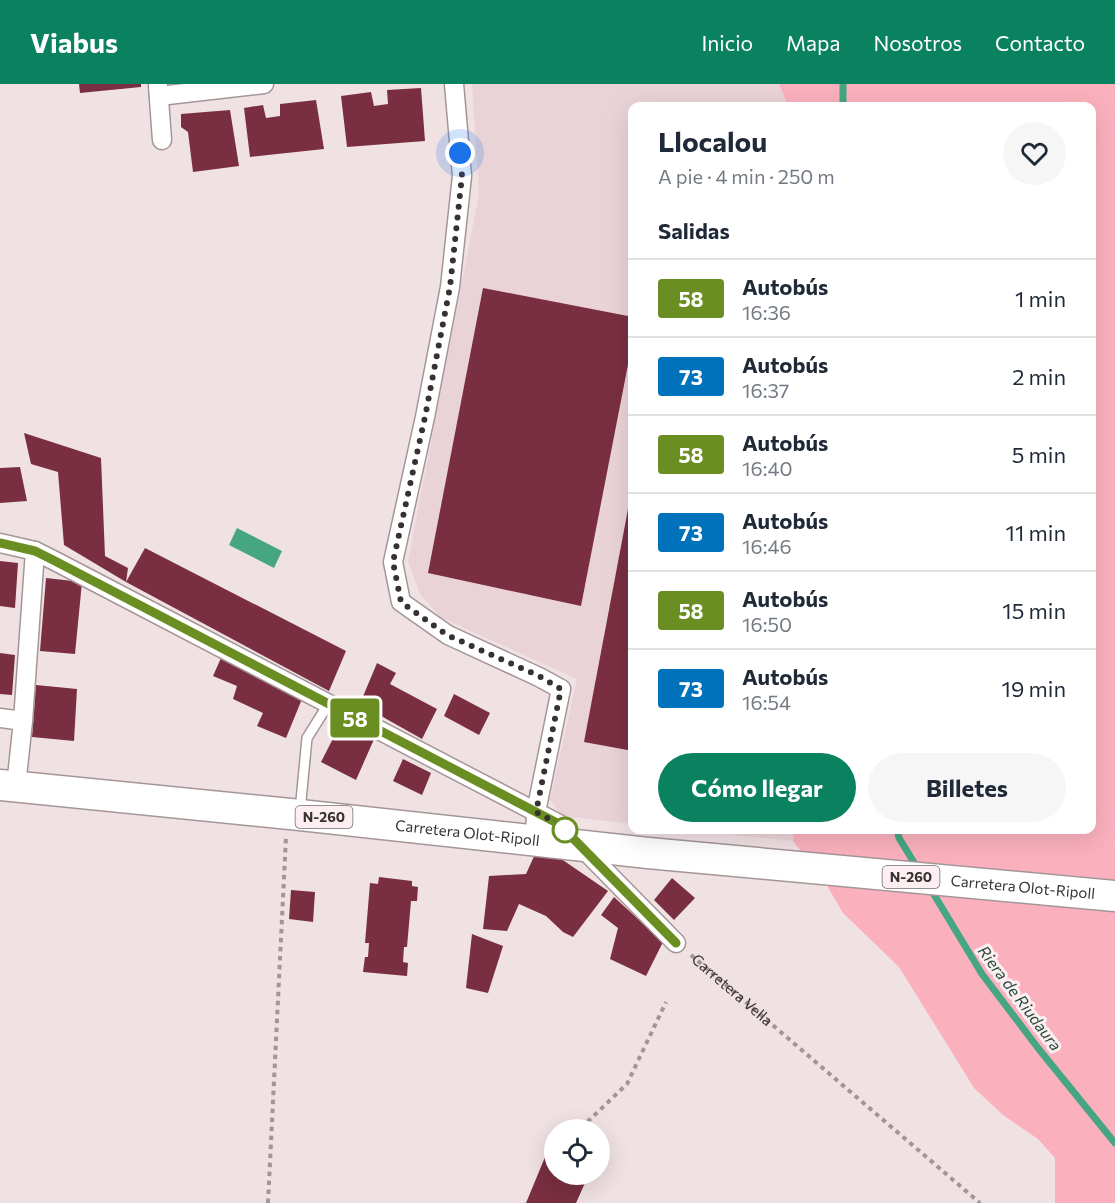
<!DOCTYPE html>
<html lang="es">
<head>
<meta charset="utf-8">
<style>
	:root { --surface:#fff; --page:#f6f6f7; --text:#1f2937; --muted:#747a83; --line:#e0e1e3; --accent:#0a815f }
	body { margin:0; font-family:Commissioner,sans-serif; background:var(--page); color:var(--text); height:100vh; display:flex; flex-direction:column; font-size:22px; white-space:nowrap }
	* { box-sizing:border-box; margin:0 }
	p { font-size:20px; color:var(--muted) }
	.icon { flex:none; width:33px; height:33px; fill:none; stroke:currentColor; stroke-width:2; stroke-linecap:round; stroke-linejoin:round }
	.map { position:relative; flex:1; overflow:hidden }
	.side { position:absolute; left:628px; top:18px; width:468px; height:732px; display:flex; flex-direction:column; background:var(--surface); border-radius:12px; box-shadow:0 6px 24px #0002 }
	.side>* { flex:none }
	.badge { padding:0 12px; border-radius:4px; font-size:21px; line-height:39px }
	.controls { position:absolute; left:544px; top:1035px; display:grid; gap:12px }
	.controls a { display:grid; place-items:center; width:66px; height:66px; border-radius:50%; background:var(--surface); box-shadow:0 6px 24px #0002; font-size:30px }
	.you { position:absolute; width:30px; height:30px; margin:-15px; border:4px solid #fff; border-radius:50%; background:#1a73e8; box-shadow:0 0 0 9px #1a73e833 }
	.map>.badge { position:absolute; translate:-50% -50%; box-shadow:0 0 0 3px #fff }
	h2 { padding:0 30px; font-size:22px; line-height:54px }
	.round { display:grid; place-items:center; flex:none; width:63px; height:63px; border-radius:32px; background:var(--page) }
	.headline { display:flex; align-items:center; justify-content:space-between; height:102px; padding:0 30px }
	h1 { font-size:28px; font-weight:700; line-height:45px }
	.primary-button { display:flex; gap:12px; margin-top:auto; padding:12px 30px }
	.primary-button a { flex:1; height:69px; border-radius:36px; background:var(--accent); color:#fff; font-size:24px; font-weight:700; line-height:69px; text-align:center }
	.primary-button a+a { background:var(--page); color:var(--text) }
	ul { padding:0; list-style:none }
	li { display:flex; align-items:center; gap:18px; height:78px; padding:0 30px; border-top:2px solid var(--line) }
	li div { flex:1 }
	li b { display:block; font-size:22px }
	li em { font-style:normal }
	li .badge { min-width:66px; font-weight:700; text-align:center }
	header { display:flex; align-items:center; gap:36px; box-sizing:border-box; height:84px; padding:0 30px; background:var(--accent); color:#fff }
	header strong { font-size:28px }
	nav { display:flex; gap:33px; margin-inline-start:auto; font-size:21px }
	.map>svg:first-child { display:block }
</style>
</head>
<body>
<header>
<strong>Viabus</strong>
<nav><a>Inicio</a><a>Mapa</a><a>Nosotros</a><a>Contacto</a></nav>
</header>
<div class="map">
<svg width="1115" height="1119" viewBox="0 0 1115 1119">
	<rect width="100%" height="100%" fill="#f0e1e3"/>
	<g fill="#ead3d7">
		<polygon points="472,0 779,0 788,22 633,22 633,740 562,732 550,716 577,595 440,533 420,510 408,477 479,110"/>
		<polygon points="688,746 794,746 793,757"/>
	</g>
	<polygon fill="#fbb1bd" points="779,0 1115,0 1115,1119 1055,1119 1055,1074 1038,1055 1003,1031 974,1004 899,883 843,829 826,800 793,757 794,746 1092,746 1092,22 788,22"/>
	<polygon fill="#46a683" points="237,444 282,467 274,484 229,461"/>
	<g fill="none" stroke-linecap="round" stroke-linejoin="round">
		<g stroke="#46a683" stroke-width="7">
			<polyline points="843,0 843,22"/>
			<polyline points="897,746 899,754 918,785"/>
			<polyline points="930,804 982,890 1038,964 1115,1059"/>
		</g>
	</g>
	<g fill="#792f41">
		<polygon points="79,0 141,0 141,3 80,9"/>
		<polygon points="421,4 425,57 347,63 341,12 371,8 374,22 388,20 387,6"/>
		<polygon points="316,16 324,65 250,73 244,24 263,21 266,34 280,32 280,20"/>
		<polygon points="230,26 239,82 193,88 188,48 181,43 181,30"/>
		<polygon points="483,204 633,233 633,255 581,522 428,489"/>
		<polygon points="24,349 101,374 105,472 128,484 126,498 145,464 346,567 329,607 126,498 64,461 58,388 31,380"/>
		<polygon points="20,383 27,417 0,419 0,384"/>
		<polygon points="632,404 633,404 633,667 584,658"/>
		<polygon points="0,477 18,479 15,524 0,522"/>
		<polygon points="46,494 82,498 75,570 40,567"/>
		<polygon points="0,569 15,571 12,611 0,610"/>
		<polygon points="221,574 302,615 286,654 257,642 263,629 233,615 237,602 213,592"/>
		<polygon points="377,579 396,589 390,600 437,625 422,655 374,628 359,622"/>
		<polygon points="36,601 77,605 74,657 32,653"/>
		<polygon points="454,610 490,629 479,651 444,632"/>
		<polygon points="343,635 375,653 356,696 321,678"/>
		<polygon points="403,675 431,689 422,711 393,697"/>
		<polygon points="536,768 557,772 608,807 573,853 563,848 546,832 519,820 507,847 483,845 489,792 526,790"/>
		<polygon points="379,793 412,797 412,802 418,803 417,817 411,817 407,863 404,863 403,878 408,879 407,892 363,888 365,873 368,873 369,859 365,859 370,799 378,800"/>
		<polygon points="672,794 695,814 674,836 654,816"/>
		<polygon points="291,806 315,808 313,838 289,835"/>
		<polygon points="614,813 663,858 646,892 610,875 618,844 601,831"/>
		<polygon points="472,850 503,862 488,909 466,904"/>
		<polygon points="555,1049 555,1090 589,1090 576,1119 526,1119"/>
	</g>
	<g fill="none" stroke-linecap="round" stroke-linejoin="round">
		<defs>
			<polyline id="service" points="300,727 307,654 329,619"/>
			<g id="minor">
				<polyline points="454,0 462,92 450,203 425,333 393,478 401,518 448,551 539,593 561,605 536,728 535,756"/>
				<polyline points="158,2 162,56"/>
				<polyline points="159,12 264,0"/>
				<polyline points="0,459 35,467 55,477 559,740 676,859"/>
				<polyline points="0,634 23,637"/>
				<polyline points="16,702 23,637 35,467"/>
			</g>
			<g id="primary">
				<path id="s2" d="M0,701l300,30 348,38 467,43"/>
			</g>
		</defs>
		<use href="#service" stroke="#a49698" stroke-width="12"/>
		<use href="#minor" stroke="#a49698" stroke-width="21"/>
		<use href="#primary" stroke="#a49698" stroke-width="33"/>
		<g stroke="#a09697" stroke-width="4" stroke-dasharray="4.5 4.5" stroke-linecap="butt">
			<path id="s1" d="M691,871l289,248"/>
			<polyline points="581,1044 627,1000 666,918"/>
			<polyline points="268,1119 286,753"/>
		</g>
		<use href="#service" stroke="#fff" stroke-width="9"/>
		<use href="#minor" stroke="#fff" stroke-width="18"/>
		<use href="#primary" stroke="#fff" stroke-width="30"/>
	</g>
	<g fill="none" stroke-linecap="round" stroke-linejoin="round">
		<defs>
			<polyline id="line" points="0,459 35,467 55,477 559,740 676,859"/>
		</defs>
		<use href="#line" stroke="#fff" stroke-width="14"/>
		<use href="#line" stroke="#6b8e23" stroke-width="9"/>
		<polyline stroke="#373232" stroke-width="6" stroke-dasharray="0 10.8" points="460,69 462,92 450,203 425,333 393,478 401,518 447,551 539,592 561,605 536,728 559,740 569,751 565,746"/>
	</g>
	<circle fill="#fff" stroke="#6b8e23" stroke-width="3" cx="565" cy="746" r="12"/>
	<g text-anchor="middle" stroke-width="6" stroke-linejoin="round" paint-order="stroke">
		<g fill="#fdeff1" stroke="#726b6b" stroke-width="1.5">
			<rect x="295.5" y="722" width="57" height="22" rx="4.5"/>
			<rect x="882.5" y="782" width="57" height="22" rx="4.5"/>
		</g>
		<g font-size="14" font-weight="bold" fill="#373232">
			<text x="324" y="738">N-260</text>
			<text x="911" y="798">N-260</text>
		</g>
		<g font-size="15" fill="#373232" stroke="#fdeff1">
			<text dy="5" stroke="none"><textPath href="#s2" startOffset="470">Carretera Olot-Ripoll</textPath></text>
			<text dy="5" stroke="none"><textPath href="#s2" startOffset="1028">Carretera Olot-Ripoll</textPath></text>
			<text dy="5" stroke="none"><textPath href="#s1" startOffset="54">Carretera Vella</textPath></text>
		</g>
		<g font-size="16" font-style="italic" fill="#214a3a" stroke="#fdeff1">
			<text transform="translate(1020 914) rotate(53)" y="6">Riera de Riudaura</text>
		</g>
	</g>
</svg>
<div class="controls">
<a><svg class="icon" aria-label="locate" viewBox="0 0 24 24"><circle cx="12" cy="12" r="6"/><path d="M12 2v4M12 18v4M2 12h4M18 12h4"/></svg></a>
</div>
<div class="you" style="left:460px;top:69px"></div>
<b class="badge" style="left:355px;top:634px;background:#6b8e23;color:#fff">58</b>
<section class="side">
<div class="headline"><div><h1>Llocalou</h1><p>A pie · 4 min · 250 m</p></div><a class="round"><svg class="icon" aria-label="heart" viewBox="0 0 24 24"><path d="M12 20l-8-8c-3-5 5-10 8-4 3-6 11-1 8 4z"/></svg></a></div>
<h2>Salidas</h2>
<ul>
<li><span class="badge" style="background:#6b8e23;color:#fff">58</span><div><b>Autobús</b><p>16:36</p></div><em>1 min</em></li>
<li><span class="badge" style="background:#0072bc;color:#fff">73</span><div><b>Autobús</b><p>16:37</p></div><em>2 min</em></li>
<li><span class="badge" style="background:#6b8e23;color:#fff">58</span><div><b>Autobús</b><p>16:40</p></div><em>5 min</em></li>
<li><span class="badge" style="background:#0072bc;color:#fff">73</span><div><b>Autobús</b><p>16:46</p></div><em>11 min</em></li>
<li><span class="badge" style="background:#6b8e23;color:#fff">58</span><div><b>Autobús</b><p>16:50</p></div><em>15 min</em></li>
<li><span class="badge" style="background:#0072bc;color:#fff">73</span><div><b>Autobús</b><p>16:54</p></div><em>19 min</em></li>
</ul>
<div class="primary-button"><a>Cómo llegar</a><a>Billetes</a></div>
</section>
</div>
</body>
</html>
